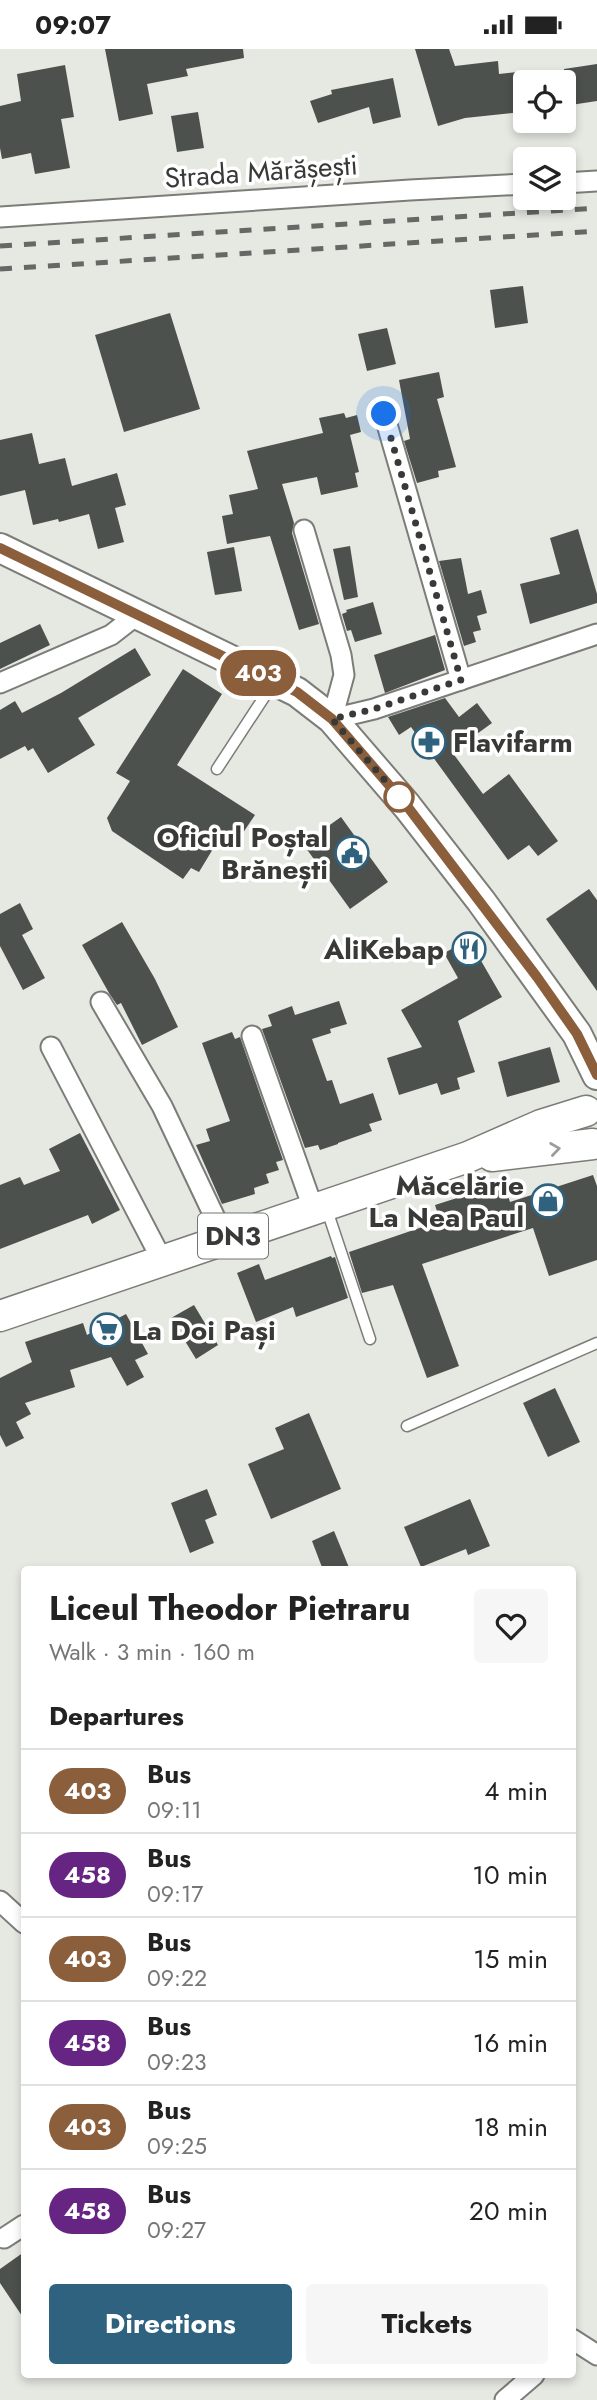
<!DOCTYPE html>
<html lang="en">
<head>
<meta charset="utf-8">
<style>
	:root { --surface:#fff; --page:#f6f6f6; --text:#222; --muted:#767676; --line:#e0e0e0; --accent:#2f627f }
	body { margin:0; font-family:Jost,sans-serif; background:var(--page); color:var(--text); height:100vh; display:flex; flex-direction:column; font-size:26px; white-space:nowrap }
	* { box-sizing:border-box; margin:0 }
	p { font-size:23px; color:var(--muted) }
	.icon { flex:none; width:38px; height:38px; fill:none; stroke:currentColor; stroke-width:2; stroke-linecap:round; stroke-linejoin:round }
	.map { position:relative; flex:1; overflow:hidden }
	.panel { position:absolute; left:21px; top:1517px; width:555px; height:812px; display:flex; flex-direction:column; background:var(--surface); border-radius:7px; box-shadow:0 4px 10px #0003 }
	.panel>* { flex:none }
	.badge { padding:0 14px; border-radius:23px; font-size:24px; line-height:46px }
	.fabs { position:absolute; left:513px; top:21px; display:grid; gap:14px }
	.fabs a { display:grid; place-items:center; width:63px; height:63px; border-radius:7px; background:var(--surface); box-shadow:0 4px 10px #0003; font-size:35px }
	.you { position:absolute; width:35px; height:35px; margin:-18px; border:5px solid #fff; border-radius:50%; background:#1a73e8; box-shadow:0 0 0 10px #1a73e833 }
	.map>.badge { position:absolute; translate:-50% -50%; box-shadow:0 0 0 4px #fff }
	h2 { padding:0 28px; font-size:26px; line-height:63px }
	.round { display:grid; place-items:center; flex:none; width:74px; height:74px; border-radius:7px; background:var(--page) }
	.overview { display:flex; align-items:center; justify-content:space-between; height:119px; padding:0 28px }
	h1 { font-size:33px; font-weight:700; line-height:52px }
	.action { display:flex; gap:14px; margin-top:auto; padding:14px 28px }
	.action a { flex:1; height:80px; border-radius:7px; background:var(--accent); color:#fff; font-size:28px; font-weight:700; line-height:80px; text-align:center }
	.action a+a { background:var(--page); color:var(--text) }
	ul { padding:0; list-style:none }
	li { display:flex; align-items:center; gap:21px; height:84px; padding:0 28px; border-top:2px solid var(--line) }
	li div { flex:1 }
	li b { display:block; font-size:26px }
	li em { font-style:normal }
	li .badge { min-width:77px; font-weight:700; text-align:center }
	.status { display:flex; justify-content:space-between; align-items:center; height:49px; padding:0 35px; background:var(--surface); direction:ltr }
	.status svg { height:19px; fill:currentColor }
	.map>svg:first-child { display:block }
</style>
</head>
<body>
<div class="status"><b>09:07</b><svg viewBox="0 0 49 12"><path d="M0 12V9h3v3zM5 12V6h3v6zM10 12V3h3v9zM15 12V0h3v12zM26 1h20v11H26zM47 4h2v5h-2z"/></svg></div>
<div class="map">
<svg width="597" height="2351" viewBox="0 0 597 2351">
	<rect width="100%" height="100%" fill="#e6e8e2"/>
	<g fill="#4d514d">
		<polygon points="105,0 243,0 244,9 186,20 188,27 147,35 153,65 119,72"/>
		<polygon points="415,0 449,0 455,17 498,12 499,25 517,23 521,63 465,69 438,77"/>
		<polygon points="597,15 597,52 564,57 564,20"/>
		<polygon points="65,16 74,68 61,70 70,119 35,125 31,104 2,110 0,99 0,57 21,52 17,25"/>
		<polygon points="393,29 401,68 373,75 369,58 318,74 310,52 332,45 331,41"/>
		<polygon points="198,63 204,99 177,103 171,67"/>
		<polygon points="523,237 528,274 495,279 490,241"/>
		<polygon points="170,264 200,360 124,383 95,286"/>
		<polygon points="387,279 396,315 367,322 358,285"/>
		<polygon points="439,323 444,348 437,350 456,418 438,422 439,428 417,434 404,392 410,390 399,331"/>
		<polygon points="344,364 346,369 357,366 361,383 350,386 359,423 355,424 358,438 321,446 317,428 282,435 294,474 292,484 319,575 299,581 270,487 227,495 222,467 233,465 229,446 258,440 247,402 323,384 319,369"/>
		<polygon points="32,384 39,415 65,409 72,437 117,424 126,456 115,459 124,493 98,500 89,465 59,473 58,470 33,476 25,441 0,447 0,391"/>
		<polygon points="578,480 597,545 597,554 530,575 520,535 560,525 550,489"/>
		<polygon points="350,497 358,548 344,551 333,500"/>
		<polygon points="234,498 242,542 215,546 207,503"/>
		<polygon points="461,509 468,545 481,541 487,564 477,567 481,581 473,583 476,593 464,597 439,512"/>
		<polygon points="373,553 382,585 355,593 351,581 347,582 342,565 347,563 346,561"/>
		<polygon points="40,575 50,596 0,620 0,594"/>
		<polygon points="435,586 445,621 385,644 374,606"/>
		<polygon points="135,599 151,626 78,669 95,696 48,724 33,699 28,702 25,697 0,710 0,661 15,652 22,664 61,644"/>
		<polygon points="183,620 222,645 177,716 255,766 236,794 222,785 199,823 191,819 183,830 112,782 107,769 130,732 116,724"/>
		<polygon points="445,649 459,668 477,654 492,674 452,703 483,745 509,725 558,792 538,807 529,796 508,811 411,678 399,686 388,668"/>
		<polygon points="341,768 388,833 350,860 303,795"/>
		<polygon points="589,840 597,851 597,942 546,870"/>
		<polygon points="20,854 33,880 22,886 45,929 23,941 0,897 0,865"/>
		<polygon points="122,873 155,930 178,978 142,996 121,954 117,956 109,944 82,896"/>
		<polygon points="469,891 502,948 458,972 475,1023 457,1029 460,1040 441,1046 437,1034 399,1046 387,1009 422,998 401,961 458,929 444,904"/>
		<polygon points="339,952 347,975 330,980 331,984 312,990 327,1032 332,1031 340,1055 373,1044 382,1071 369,1075 372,1082 338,1094 338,1095 320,1101 318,1096 305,1099 262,980 272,977 268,966 292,957 295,966"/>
		<polygon points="232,983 235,990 240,988 283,1111 276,1113 279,1121 266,1125 269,1134 254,1139 255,1145 222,1155 196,1096 210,1092 206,1080 230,1072 202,994"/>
		<polygon points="550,998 560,1033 507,1048 498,1013"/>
		<polygon points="80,1084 120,1161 92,1175 88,1166 0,1200 0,1136 20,1128 24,1136 60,1122 49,1100"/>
		<polygon points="593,1126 597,1137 597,1211 549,1227 533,1179 422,1215 459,1317 427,1329 393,1236 362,1244 349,1203 440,1172 435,1156 504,1134 510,1153"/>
		<polygon points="331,1207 332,1209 335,1208 348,1249 296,1268 293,1258 256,1273 237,1224 259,1215 265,1231"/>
		<polygon points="194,1256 218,1296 196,1310 171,1269"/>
		<polygon points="126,1265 148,1305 135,1311 144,1328 127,1337 111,1308 70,1321 75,1338 25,1354 31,1365 16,1373 24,1389 6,1398 0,1386 0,1329 32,1313 25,1293 83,1274 87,1286"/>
		<polygon points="555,1339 580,1393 548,1408 523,1354"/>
		<polygon points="309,1364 341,1440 271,1470 248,1415 284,1400 275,1379"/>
		<polygon points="207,1440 217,1466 205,1471 214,1494 190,1504 171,1454"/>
		<polygon points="470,1450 490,1497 468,1506 466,1500 421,1518 404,1478"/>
		<polygon points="334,1482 350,1521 323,1521 312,1492"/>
		<polygon points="24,2203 24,2270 0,2234 0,2220"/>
	</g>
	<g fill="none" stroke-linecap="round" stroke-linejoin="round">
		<defs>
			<g id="service">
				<polyline points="217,720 274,633"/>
				<polyline points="327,1161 370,1290"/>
				<polyline points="407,1377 597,1294"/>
			</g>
			<g id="minor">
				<polyline points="564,134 597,132"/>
				<polyline points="0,168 410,141 525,135"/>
				<polyline points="384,365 461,631"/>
				<polyline points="304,481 341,606 344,626 332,670 374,660 597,585"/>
				<polyline points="0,634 111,586 138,565"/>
				<polyline points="101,953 162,1057 225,1190"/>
				<polyline points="252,987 313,1159"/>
				<polyline points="51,998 162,1211"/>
				<polyline points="0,1852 24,1874"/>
				<polyline points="4,2189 24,2176"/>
				<polyline points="572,2290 597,2306"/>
				<polyline points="505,2351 534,2326"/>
			</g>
			<polyline id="secondary" points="0,499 297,643 332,670 407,757 481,852 577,985 597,1026"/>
			<g id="primary">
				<polyline points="492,1107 593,1095"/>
				<polyline points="0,1267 468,1108 541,1076 586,1062"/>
			</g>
		</defs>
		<use href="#service" stroke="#7c7d78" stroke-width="13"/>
		<use href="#minor" stroke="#7c7d78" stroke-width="23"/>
		<use href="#secondary" stroke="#7c7d78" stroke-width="32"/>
		<use href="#primary" stroke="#7c7d78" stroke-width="33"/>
		<use href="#service" stroke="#fff" stroke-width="10"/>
		<use href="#minor" stroke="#fff" stroke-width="19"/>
		<use href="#secondary" stroke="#fff" stroke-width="28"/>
		<use href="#primary" stroke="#fff" stroke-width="30"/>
		<g stroke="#666865" stroke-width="5" stroke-dasharray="12 12" stroke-linecap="butt">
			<polyline points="0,197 597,159"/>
			<polyline points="0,220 597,182"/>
		</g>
	</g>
	<defs><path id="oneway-chevron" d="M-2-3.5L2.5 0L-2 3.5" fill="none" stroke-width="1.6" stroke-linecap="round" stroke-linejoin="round" transform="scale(1.75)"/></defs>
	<use stroke="#9c9c9c" href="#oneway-chevron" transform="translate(555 1100) rotate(-8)"/>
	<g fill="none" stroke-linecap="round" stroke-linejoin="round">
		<defs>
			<polyline id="line" points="0,499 274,632 297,643 332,670 407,757 537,928 577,985 597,1026"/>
		</defs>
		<use href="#line" stroke="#fff" stroke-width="16"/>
		<use href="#line" stroke="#8b5e3c" stroke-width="10"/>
		<polyline stroke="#393a38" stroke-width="7" stroke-dasharray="0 12.6" points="384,365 461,631 374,660 332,670 407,757 399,748"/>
	</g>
	<defs>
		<symbol id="pharmacy-ring" viewBox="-11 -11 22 22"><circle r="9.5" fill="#fff" stroke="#2f627f" stroke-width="1.5"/><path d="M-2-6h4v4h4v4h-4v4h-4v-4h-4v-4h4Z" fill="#2f627f"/></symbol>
		<symbol id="civic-ring" viewBox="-11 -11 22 22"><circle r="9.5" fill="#fff" stroke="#2f627f" stroke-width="1.5"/><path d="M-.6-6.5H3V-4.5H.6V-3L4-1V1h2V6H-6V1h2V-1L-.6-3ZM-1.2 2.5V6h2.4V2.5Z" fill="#2f627f"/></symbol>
		<symbol id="restaurant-ring" viewBox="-11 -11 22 22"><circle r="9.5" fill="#fff" stroke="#2f627f" stroke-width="1.5"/><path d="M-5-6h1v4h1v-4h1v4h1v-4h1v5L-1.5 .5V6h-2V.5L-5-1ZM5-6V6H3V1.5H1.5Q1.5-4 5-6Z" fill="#2f627f"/></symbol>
		<symbol id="shop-ring" viewBox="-11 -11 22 22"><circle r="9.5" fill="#fff" stroke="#2f627f" stroke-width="1.5"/><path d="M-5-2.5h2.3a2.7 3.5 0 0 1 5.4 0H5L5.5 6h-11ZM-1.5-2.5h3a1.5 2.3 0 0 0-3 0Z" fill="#2f627f"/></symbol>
		<symbol id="supermarket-ring" viewBox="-11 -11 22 22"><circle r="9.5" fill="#fff" stroke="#2f627f" stroke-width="1.5"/><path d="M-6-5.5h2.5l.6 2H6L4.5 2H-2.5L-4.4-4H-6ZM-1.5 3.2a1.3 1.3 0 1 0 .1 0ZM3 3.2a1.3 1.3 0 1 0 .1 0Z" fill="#2f627f"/></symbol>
	</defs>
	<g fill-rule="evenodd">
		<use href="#pharmacy-ring" x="410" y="674" width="38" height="38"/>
		<use href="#civic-ring" x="333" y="785" width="38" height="38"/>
		<use href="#restaurant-ring" x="450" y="881" width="38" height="38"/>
		<use href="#shop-ring" x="529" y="1133" width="38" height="38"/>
		<use href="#supermarket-ring" x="88" y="1262" width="38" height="38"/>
	</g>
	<circle fill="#fff" stroke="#8b5e3c" stroke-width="3.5" cx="399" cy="748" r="14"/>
	<g text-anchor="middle" stroke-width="7" stroke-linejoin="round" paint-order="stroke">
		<rect fill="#fff" stroke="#747574" stroke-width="2" x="198" y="1164.5" width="70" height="45" rx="5"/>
		<g font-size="26" font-weight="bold" fill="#393a38">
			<text x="233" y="1196">DN3</text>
		</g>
		<g font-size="28" fill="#393a38" stroke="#fff">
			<text transform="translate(261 122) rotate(-4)" y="10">Strada Mărășești</text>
		</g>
		<g font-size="28" font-weight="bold" fill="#393a38" stroke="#fff" text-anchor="end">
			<text x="453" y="703" text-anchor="start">Flavifarm</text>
			<text x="328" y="798">Oficiul Poștal<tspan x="328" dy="32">Brănești</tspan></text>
			<text x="444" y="910">AliKebap</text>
			<text x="524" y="1146">Măcelărie<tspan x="524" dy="32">La Nea Paul</tspan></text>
			<text x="132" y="1291" text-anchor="start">La Doi Pași</text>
		</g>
	</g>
</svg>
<div class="fabs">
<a><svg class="icon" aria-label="locate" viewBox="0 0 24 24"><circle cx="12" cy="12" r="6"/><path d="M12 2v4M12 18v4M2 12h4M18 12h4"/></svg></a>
<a><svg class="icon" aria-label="layers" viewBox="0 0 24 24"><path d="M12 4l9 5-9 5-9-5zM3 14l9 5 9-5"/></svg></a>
</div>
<div class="you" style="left:384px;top:365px"></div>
<b class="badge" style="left:258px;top:624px;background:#8b5e3c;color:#fff">403</b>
<section class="panel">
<div class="overview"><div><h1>Liceul Theodor Pietraru</h1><p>Walk · 3 min · 160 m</p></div><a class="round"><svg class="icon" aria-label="heart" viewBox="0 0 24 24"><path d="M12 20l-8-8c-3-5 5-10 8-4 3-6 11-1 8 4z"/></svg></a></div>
<h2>Departures</h2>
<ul>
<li><span class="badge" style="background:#8b5e3c;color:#fff">403</span><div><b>Bus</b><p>09:11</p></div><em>4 min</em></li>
<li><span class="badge" style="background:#662483;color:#fff">458</span><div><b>Bus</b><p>09:17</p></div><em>10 min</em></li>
<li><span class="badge" style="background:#8b5e3c;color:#fff">403</span><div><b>Bus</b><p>09:22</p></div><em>15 min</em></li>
<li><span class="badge" style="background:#662483;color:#fff">458</span><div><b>Bus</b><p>09:23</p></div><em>16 min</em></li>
<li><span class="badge" style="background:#8b5e3c;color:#fff">403</span><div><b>Bus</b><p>09:25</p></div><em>18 min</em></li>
<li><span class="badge" style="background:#662483;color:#fff">458</span><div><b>Bus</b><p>09:27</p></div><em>20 min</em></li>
</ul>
<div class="action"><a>Directions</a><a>Tickets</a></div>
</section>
</div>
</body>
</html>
